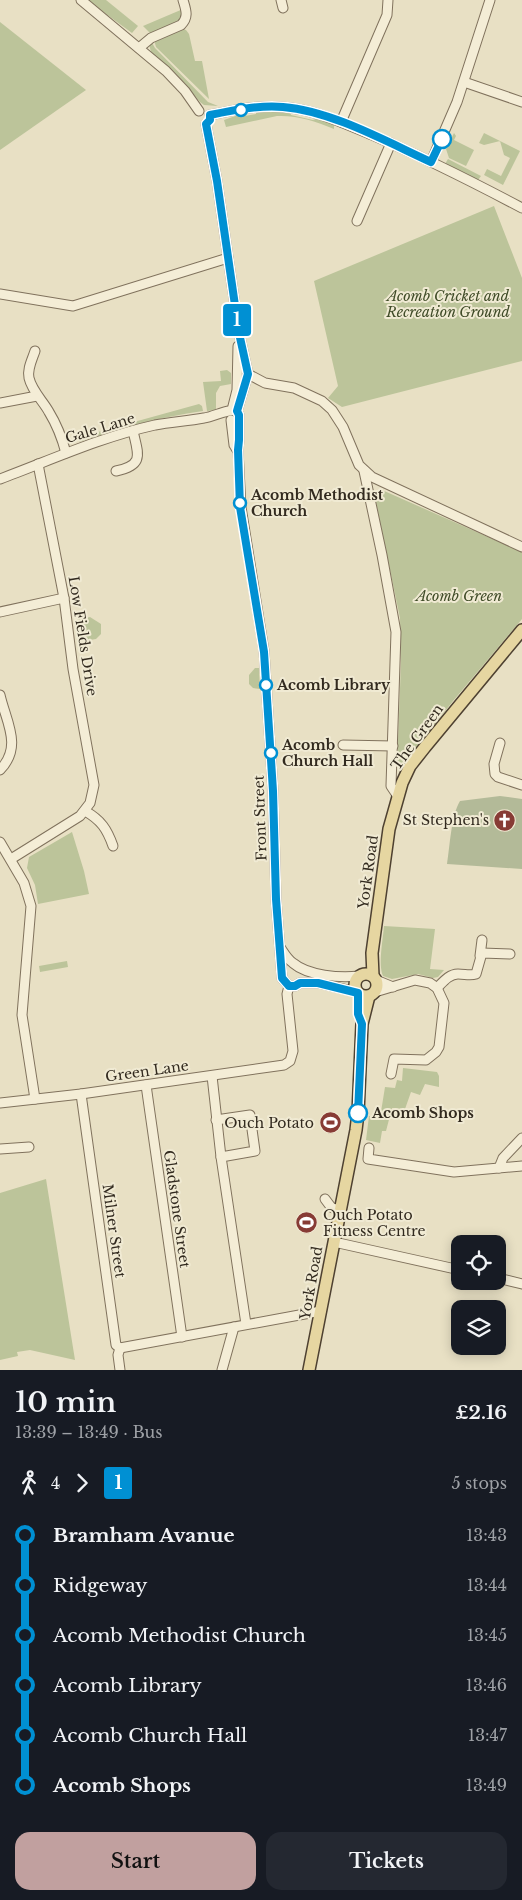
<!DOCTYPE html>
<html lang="en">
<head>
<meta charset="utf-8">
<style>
	:root { --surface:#171b24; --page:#242831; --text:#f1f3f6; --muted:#9ea1a6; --accent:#c1a09f }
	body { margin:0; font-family:"Libre Baskerville",serif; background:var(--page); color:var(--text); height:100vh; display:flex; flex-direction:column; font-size:19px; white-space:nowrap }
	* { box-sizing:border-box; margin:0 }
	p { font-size:16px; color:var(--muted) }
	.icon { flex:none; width:28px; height:28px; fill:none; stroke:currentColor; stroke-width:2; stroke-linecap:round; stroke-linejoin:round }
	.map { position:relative; height:1370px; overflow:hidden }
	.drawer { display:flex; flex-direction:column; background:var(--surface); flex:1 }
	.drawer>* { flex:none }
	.badge { padding:0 10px; border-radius:4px; font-size:18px; line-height:32px }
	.buttons { position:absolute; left:451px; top:1235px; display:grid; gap:10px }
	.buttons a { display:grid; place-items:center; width:55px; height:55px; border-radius:10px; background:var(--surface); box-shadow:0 2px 12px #0003; font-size:25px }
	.map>.badge { position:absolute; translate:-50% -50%; box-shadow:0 0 0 2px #fff }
	.legs { display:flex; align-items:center; gap:8px; height:55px; padding:0 15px; font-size:16px }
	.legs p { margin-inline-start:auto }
	.overview { display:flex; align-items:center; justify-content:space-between; height:85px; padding:0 15px }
	h1 { font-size:28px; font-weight:600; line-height:38px }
	.action { display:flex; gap:10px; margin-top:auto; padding:10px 15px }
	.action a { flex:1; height:58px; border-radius:15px; background:var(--accent); color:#111; font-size:20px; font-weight:600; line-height:58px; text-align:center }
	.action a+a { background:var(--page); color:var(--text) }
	ul { padding:0 15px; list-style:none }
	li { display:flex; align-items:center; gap:18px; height:50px; font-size:19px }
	li i { display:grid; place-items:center; width:8px; height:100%; margin:0 6px; background:currentColor }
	li i::after { content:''; width:12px; height:12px; margin:-6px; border:4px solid; border-radius:50%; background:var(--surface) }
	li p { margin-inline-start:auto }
	li:first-child i { background:linear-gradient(#0000 50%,currentColor 0) }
	li:last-child i { background:linear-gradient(currentColor 50%,#0000 0) }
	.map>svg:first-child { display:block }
</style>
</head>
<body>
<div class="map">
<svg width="522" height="1370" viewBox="0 0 522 1370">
	<rect width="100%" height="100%" fill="#e8e0c4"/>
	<g fill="#bcc49a">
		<polygon points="87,0 106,0 138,26 132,33"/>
		<polygon points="183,9 181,21 151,34 143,26"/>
		<polygon points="0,22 86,90 0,150"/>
		<polygon points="181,29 186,30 189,34 195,61 202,61 209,99 156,47 154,40"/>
		<polygon points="151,41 155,48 208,102 218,106 204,105 200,102 177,75 151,52 149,44"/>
		<path d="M274,110l16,2 1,3 22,5 5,-2 16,6v5c-18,-8 -38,-14 -57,-13l-51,11 -2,-7 14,-5 1,2 17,-3v-3z"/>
		<polygon points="454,133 456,136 454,140 474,150 466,166 449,158 446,149"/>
		<polygon points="484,133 520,151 503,185 484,175 487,169 501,176 510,158 504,155 500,141 484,145 479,143"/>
		<polygon points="448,159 481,176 478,180 445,164"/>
		<polygon points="494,206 522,278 522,361 342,407 328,398 338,386 314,281"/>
		<polygon points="227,370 231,373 231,384 220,386 216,393 216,410 207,411 203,382 221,381 220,371"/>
		<path d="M199,404l3,2 1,5c-43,6 -83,17 -124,31l8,-7z"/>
		<polygon points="382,490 522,552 522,619 453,701 401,767 397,766 401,663 400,618 374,493"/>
		<polygon points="90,617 101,624 101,634 96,639 78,642 76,620"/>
		<polygon points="255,668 259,668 260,689 253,688 249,684 249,675"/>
		<polygon points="72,832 84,871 89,894 38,904 35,885 27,868 29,857"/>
		<path d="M384,926l51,3 -5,40 14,1 -6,7 -5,1 -15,-4 -26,5 -9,-3c-5,-12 0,-37 1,-50z"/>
		<polygon points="67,961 68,967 40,972 39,966"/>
		<polygon points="403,1068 437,1072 439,1076 439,1087 425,1084 420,1095 411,1092 405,1109 392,1108 386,1131 382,1131 380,1143 366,1140 369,1116 380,1118 385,1087 395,1088 397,1080 402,1081"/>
		<polygon points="46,1179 75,1360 30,1350 17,1352 18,1356 0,1360 0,1193"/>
	</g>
	<path fill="#b3ba98" d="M500,796l22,3v70l-75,-5c3,-18 4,-48 13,-63z"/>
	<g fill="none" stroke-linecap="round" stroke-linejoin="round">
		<defs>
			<g id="minor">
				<polyline points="81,0 166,71 185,91 199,111"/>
				<polyline points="281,0 283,8"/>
				<path d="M139,48l12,-10 30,-13c8,-8 5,-15 2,-25"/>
				<polyline points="464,82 522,102"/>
				<path d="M210,115c24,-5 48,-10 72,-8 32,2 61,16 90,28 51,22 101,47 150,73"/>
				<polyline points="341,122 387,15 388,0"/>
				<polyline points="206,124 217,181 239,333 248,374 237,411"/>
				<polyline points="431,162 457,102 490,0"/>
				<polyline points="357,221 391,143"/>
				<polyline points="0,294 73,306 228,258"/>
				<path d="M35,351c-3,9 -8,18 -6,27 3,13 14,23 20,34 8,13 13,26 17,41"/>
				<polyline points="248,374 265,383 294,388 322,401 332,410 343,427 359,465 372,477 522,547"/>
				<polyline points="0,403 37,396"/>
				<polyline points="232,410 237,390 238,346"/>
				<polyline points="237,411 239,415 239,440 238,450 241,507 264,651 273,791 276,899 282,978 289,986 295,986 300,983 318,983 357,992"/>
				<polyline points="231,420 234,445 237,450"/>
				<path d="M116,471c29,-6 22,-17 17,-40"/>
				<polyline points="364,471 382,555 396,632 391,786 397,795"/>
				<path d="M0,479c51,-19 101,-42 155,-54 16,-3 33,-4 49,-7 10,-1 24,-10 33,-7"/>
				<polyline points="0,612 64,598"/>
				<path d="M0,695c6,27 23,51 0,75"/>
				<polyline points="500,743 494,764 495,774 498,777 522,785"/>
				<polyline points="343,745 393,746"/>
				<path d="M85,811c16,9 22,18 28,35"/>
				<polyline points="0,842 24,883 31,906 22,1015 35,1099"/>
				<polyline points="11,859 80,816 90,803 94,785 73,669 64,598 38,464"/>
				<path d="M280,947c4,6 7,12 13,16 15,13 47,15 66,13"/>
				<polyline points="480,956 482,940"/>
				<polyline points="376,980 393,987"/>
				<path d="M437,988c6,-6 12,-14 21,-14 7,0 12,2 18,0l6,-21 28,1"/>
				<polyline points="375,992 415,980 430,983 437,988 444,1003 439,1047 436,1052 426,1060 394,1059 391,1074"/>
				<polyline points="212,1076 221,1157 246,1324"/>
				<polyline points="146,1085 182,1337"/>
				<polyline points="81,1094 116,1345 120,1348 118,1355 120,1370"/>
				<polyline points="0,1103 81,1094 284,1065 290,1061 293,1051 287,994 289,986"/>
				<polyline points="216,1120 250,1115 255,1151 221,1157"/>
				<polyline points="369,1148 368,1159 454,1172 522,1166"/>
				<polyline points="0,1149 29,1147"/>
				<polyline points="499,1168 503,1158 522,1138"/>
				<polyline points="325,1199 331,1207 340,1211"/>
				<polyline points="334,1242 460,1270"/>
				<polyline points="498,1278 522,1284"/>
				<polyline points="120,1348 321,1311"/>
				<polyline points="222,1370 234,1327"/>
			</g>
			<g id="major">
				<circle cx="366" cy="985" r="11"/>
				<polyline points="373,976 372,953 389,829 402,783 410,766 425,747 522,630"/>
				<polyline points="309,1370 356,1130 358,1113 362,1024 369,996"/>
			</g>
		</defs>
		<use href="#minor" stroke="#80725d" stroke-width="11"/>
		<use href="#major" stroke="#4e4131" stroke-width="14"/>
		<use href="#minor" stroke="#f4edd6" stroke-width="9"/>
		<use href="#major" stroke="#e6d6a1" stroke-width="11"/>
	</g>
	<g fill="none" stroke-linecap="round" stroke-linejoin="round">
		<defs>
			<path id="line-1" d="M358,1113l4,-89 -4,-10v-21l-40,-10h-18l-5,3h-6l-7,-8 -6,-79 -3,-108 -9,-139 -24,-145 -2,-57 1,-10v-25l-2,-4 11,-37 -9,-41 -22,-152 -11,-57 4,-4v-5c24,-5 49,-10 73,-8 49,4 104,35 148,55l11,-23"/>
		</defs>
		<use href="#line-1" stroke="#fff" stroke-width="11"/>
		<use href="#line-1" stroke="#0090d3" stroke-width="8"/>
	</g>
	<defs>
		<symbol id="church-disc" viewBox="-11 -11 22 22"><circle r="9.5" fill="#873b35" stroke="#f0ead3"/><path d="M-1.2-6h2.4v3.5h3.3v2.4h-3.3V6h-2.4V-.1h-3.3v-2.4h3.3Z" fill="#fff"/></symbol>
		<symbol id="stadium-disc" viewBox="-11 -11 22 22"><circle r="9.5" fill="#873b35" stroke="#f0ead3"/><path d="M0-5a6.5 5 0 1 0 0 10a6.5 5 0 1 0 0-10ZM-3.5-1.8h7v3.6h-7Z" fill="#fff"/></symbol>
	</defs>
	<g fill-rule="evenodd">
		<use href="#church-disc" x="492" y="808" width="25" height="25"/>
		<use href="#stadium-disc" x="318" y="1110" width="25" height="25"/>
		<use href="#stadium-disc" x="294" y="1210" width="25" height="25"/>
	</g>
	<g fill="#fff" stroke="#0090d3" stroke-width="2.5">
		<circle cx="241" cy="110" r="6"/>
		<circle cx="442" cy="139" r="9"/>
		<circle cx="240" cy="503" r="6"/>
		<circle cx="266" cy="685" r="6"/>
		<circle cx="271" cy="753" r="6"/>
		<circle cx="358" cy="1113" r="9"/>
	</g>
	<g text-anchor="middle" stroke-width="4" stroke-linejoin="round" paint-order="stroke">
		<g font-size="14" font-style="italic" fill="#404c28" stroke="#f0ead3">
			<text x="448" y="301">Acomb Cricket and<tspan x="448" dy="16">Recreation Ground</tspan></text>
			<text x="459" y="601">Acomb Green</text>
		</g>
		<g font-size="14" fill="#322a1f" stroke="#f0ead3">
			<text transform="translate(100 428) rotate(-17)" y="5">Gale Lane</text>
			<text transform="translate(83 636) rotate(81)" y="5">Low Fields Drive</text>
			<text transform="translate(417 737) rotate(-54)" y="5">The Green</text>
			<text transform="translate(260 818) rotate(-92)" y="5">Front Street</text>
			<text transform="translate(368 872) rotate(-82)" y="5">York Road</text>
			<text transform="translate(147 1071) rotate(-8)" y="5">Green Lane</text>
			<text transform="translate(177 1209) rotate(82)" y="5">Gladstone Street</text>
			<text transform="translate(114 1231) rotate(82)" y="5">Milner Street</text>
			<text transform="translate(311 1283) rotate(-80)" y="5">York Road</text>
		</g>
		<g font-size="14" font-weight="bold" fill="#322a1f" stroke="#f0ead3" text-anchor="start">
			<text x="251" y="500">Acomb Methodist<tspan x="251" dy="16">Church</tspan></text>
			<text x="277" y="690">Acomb Library</text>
			<text x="282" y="750">Acomb<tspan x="282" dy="16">Church Hall</tspan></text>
			<text x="372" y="1118">Acomb Shops</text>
		</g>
		<g font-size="14" fill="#322a1f" stroke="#f0ead3" text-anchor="end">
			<text x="489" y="825">St Stephen's</text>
			<text x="314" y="1128">Ouch Potato</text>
			<text x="323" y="1220" text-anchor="start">Ouch Potato<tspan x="323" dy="16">Fitness Centre</tspan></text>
		</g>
	</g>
</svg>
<div class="buttons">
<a><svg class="icon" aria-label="locate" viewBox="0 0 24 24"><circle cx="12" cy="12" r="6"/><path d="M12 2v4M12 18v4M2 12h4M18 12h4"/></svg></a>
<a><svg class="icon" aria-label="layers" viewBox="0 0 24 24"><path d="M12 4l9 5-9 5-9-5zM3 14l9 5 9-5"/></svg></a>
</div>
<b class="badge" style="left:237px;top:320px;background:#0090d3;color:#fff">1</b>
</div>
<section class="drawer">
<div class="overview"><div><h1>10 min</h1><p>13:39 – 13:49 · Bus</p></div><b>£2.16</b></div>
<div class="legs"><svg class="icon" aria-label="walk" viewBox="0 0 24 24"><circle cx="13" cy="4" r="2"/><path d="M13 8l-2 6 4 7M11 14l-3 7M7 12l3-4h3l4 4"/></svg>4<svg class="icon" aria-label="forward" viewBox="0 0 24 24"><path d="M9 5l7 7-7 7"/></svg><b class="badge" style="background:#0090d3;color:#fff">1</b><p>5 stops</p></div>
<ul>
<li><i style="color:#0090d3"></i><b>Bramham Avanue</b><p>13:43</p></li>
<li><i style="color:#0090d3"></i><span>Ridgeway</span><p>13:44</p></li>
<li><i style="color:#0090d3"></i><span>Acomb Methodist Church</span><p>13:45</p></li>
<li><i style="color:#0090d3"></i><span>Acomb Library</span><p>13:46</p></li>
<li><i style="color:#0090d3"></i><span>Acomb Church Hall</span><p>13:47</p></li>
<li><i style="color:#0090d3"></i><b>Acomb Shops</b><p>13:49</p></li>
</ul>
<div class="action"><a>Start</a><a>Tickets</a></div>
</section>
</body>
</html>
